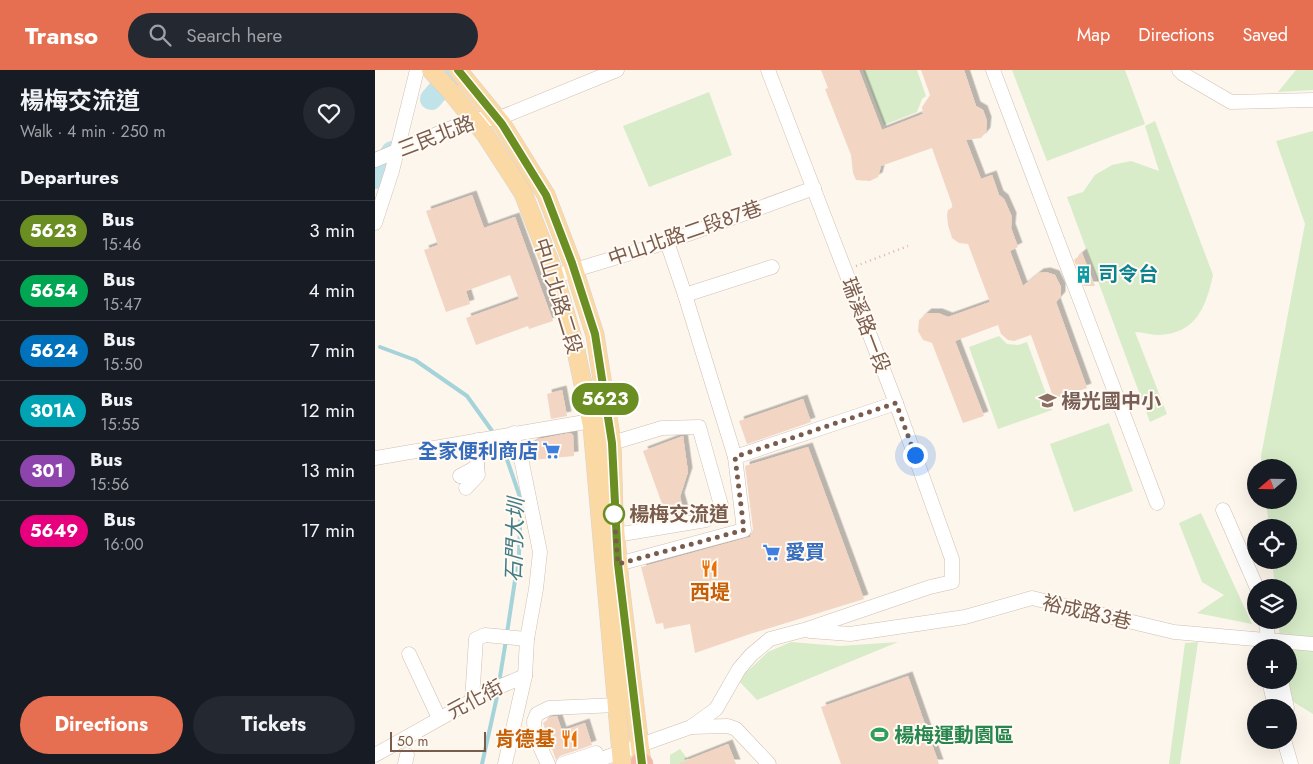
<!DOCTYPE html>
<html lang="en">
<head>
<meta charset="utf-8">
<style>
	:root { --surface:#171b24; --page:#242831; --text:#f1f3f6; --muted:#9ea1a6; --line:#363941; --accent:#e76f51 }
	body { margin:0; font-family:Jost,"Noto Sans TC",sans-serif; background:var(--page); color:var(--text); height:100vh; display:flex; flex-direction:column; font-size:19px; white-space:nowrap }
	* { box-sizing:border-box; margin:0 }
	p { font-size:16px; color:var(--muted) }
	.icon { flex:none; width:28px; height:28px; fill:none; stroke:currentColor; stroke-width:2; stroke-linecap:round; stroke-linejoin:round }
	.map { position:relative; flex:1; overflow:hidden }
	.details { display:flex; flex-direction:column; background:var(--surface); width:375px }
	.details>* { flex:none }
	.badge { padding:0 10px; border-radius:16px; font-size:18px; line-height:32px }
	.needle { width:32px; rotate:250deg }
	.tools { position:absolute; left:872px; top:389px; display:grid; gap:10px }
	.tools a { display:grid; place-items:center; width:50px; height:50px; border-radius:50%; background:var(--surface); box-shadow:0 5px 20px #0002; font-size:25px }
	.scale { position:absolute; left:15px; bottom:12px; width:96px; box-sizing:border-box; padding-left:5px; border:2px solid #7a5c4d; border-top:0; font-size:14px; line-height:18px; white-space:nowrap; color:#7a5c4d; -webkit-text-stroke:4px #fffaf3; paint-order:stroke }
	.you { position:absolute; width:25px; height:25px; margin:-12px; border:4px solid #fff; border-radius:50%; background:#1a73e8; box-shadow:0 0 0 8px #1a73e833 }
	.map>.badge { position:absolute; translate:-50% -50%; box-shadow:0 0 0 2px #fff }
	h2 { padding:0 20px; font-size:19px; line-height:45px }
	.round { display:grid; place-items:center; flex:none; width:52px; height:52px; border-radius:26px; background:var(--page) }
	.head { display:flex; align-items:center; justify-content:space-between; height:85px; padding:0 20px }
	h1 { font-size:24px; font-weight:700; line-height:38px }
	.action { display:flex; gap:10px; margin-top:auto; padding:10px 20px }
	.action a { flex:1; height:58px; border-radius:30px; background:var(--accent); color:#fff; font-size:20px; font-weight:700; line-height:58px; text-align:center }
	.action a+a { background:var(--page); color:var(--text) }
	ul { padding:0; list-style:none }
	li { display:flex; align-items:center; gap:15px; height:60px; padding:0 20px; border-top:1px solid var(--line) }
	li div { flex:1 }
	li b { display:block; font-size:19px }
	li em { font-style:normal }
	li .badge { min-width:55px; font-weight:700; text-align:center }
	header { display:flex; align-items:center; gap:30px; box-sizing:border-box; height:70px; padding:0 25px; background:var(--accent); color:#fff }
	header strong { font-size:24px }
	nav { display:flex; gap:28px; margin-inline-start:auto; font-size:18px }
	.search { width:350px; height:45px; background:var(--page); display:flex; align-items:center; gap:12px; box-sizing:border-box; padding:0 18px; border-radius:28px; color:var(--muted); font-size:19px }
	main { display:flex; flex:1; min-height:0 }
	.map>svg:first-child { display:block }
</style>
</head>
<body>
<header>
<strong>Transo</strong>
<div class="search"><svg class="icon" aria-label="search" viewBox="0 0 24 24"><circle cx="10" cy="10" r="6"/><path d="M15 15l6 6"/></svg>Search here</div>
<nav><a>Map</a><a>Directions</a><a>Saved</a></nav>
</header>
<main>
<section class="details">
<div class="head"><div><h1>楊梅交流道</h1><p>Walk · 4 min · 250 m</p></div><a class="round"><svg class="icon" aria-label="heart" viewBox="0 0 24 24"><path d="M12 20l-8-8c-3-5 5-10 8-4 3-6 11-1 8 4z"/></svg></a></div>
<h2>Departures</h2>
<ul>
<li><span class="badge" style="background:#6b8e23;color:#fff">5623</span><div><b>Bus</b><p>15:46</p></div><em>3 min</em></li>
<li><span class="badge" style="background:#00a651;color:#fff">5654</span><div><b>Bus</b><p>15:47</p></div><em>4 min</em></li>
<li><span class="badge" style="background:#0072bc;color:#fff">5624</span><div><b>Bus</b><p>15:50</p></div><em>7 min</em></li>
<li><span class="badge" style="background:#00a3b4;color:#fff">301A</span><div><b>Bus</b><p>15:55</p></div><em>12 min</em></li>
<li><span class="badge" style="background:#8e44ad;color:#fff">301</span><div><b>Bus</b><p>15:56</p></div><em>13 min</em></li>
<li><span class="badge" style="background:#e6007e;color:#fff">5649</span><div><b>Bus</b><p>16:00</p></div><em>17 min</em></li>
</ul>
<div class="action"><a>Directions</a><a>Tickets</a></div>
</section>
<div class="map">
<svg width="938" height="694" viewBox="0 0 938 694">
	<defs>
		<filter id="shadow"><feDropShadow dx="4.5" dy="-4.5" stdDeviation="0" flood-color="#0004"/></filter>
	</defs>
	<rect width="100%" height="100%" fill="#fdf6ec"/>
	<g fill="#d8ecc9">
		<polygon points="488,0 542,0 551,26 547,29 542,42 509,55"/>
		<polygon points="637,0 750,0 770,54 672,91"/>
		<polygon points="921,0 938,0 938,20 903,22"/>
		<polygon points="334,22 357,85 274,117 248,56"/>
		<path d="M780,51l58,154c-7,32 -17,59 -55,60 -7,0 -16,-3 -23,-3l32,82 -17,8 -83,-225 16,-5 12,-17 17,-10 19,-4 28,10 -14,-45z"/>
		<polygon points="938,61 938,644 912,628 910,610 914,610 914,578 906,577 903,550 914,550 914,518 900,517 897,490 914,490 914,458 894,457 891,430 914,430 914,398 887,397 886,386 930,154 901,71"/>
		<polygon points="624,266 632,274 643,275 652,272 677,340 623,359 594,277"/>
		<polygon points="734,353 758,421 699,442 675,374"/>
		<polygon points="826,443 877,554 822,543 849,525 827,512 804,453"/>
		<polygon points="416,572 465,576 523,572 382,630 363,610 393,582"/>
		<polygon points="823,572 805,694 794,694 810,573"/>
		<polygon points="305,679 311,687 312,694 295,694 295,685"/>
	</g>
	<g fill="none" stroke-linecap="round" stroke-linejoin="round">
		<g stroke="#a5d3da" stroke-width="4">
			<polyline points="5,277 40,290 92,326 120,365"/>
			<polyline points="124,370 127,375 146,430 144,484 132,563"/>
			<polyline points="124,613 131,570"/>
			<polyline points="107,694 123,622"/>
		</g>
		<g stroke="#bfe3e8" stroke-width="22">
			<polyline points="56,29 81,0"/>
			<polyline points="0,108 17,82"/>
		</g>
	</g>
	<g fill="#f3d5c3" filter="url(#shadow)">
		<polygon points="446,0 484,0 507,60 548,44 547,37 555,25 546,0 589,0 601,36 608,40 612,51 611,62 606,68 591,70 606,109 617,105 624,125 629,129 637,147 636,158 643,177 635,181 648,216 664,203 671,202 680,205 686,217 686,226 681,232 712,318 679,329 656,265 639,271 633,270 626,264 623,255 580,271 609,346 588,353 557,273 548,270 543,261 544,250 552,243 563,243 573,247 615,232 593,174 584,173 577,168 573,155 572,145 573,140 578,137 557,78 506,96 503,107 495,111 481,110 478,103 476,85 450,19 453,18"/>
		<polygon points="97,125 109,158 140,147 178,251 154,259 153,256 101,275 91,248 144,229 135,205 91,221 95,234 71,242 49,180 63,175 51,141"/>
		<polygon points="707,183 720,216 709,216 699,190"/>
		<polygon points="187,320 192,346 176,349 172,324"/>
		<polygon points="428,329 436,352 372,374 364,351"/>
		<polygon points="195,363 198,365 199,386 157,390 154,376 164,369"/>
		<polygon points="308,366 313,402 305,427 309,441 303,446 298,447 296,443 291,445 268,381"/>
		<polygon points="433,377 489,529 375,564 320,583 315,554 289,559 288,553 281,554 266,497 375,467 378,459 370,396"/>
		<polygon points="533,606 564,694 466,694 446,637"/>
		<polygon points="182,646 187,661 210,653 217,675 185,686 181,690 168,653 176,647"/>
		<polygon points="353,674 361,694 305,694 305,693"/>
	</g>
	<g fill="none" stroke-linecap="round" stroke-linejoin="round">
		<defs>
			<g id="minor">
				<polyline points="618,0 782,433"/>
				<polyline points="804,0 808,4 856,32 938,30"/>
				<polyline points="0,90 98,49 122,49 242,0"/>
				<polyline points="0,153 17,101 42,0"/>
				<polyline points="180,206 292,172 439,118"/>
				<polyline points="310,225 397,197"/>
				<polyline points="237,373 287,358 324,357 346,435 331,450 241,465"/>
				<polyline points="360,387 521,333"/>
				<polyline points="0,388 216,351"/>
				<polyline points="85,406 102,397 103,370"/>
				<polyline points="91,418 103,405 102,397"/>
				<polyline points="848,440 882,518"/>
				<polyline points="243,494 369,460 360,387 310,225 292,172"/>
				<polyline points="891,550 893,569"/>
				<polyline points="435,561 475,564 590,547 657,528 799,562 938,574"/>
				<polyline points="34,584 64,648"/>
				<polyline points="894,610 900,638"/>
				<polyline points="906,610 912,638"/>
				<polyline points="97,630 101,569 110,565 152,569"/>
				<polyline points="316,657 353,656 361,659 394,694"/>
				<polyline points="909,670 916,694"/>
				<polyline points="0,685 114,621 150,606"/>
				<polyline points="30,694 32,685"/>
				<polyline points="130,694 150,606 152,569 161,519 165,482 147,393 139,371 139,363"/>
				<polyline points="173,694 160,666 159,651 162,644 174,638 242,635"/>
				<polyline points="188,694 221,683"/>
				<polyline points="212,694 316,657 341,639 364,599 376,585 395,569 429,560 555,517 577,512 577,489 521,333 393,0"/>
			</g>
			<g id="major">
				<polyline points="56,0 76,22 110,64 148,123 177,197 200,276 217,356 247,694"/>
				<polyline points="83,0 127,54 171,125 197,193 220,265 237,373 239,446 245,513 267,694"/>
			</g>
			<polyline id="highway" points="266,692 268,694"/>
		</defs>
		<use href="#minor" stroke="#d1beb0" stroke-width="15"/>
		<use href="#major" stroke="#dad1cd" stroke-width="19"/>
		<use href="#highway" stroke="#dad1cd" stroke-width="21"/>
		<polyline stroke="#d9b8a5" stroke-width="2.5" stroke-dasharray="1 4" stroke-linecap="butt" points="481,196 533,176"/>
		<use href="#minor" stroke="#fff" stroke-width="14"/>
		<use href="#major" stroke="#fbd9a5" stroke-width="18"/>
		<use href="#highway" stroke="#f7b7a3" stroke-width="20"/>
	</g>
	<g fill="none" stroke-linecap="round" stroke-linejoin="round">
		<defs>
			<polyline id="line" points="83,0 127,54 171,125 197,193 220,264 237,373 243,494 267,694"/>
		</defs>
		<use href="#line" stroke="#fff" stroke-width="11"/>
		<use href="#line" stroke="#6b8e23" stroke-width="8"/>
		<polyline stroke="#7a5c4d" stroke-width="5" stroke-dasharray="0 9" points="239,444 243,494 369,460 360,387 521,333 540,385"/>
	</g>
	<defs>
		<symbol id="building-bare" viewBox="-9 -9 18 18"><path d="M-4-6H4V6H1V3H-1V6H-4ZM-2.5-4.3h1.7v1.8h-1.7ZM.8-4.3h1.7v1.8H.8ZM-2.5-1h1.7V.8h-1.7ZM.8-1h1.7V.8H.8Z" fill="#0f9aa8" stroke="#fffaf3" stroke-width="2.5" paint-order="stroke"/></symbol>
		<symbol id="school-bare" viewBox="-9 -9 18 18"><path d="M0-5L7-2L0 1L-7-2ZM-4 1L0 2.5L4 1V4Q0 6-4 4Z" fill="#8d6e63" stroke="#fffaf3" stroke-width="2.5" paint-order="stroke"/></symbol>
		<symbol id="supermarket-bare" viewBox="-9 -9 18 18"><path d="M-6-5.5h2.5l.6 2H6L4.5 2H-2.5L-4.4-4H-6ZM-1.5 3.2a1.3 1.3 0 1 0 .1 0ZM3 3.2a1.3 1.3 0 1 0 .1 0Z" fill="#3f7fe0" stroke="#fffaf3" stroke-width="2.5" paint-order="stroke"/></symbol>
		<symbol id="restaurant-bare" viewBox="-9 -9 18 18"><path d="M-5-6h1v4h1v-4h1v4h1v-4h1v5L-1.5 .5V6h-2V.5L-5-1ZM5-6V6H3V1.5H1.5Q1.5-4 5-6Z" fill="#e8710a" stroke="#fffaf3" stroke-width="2.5" paint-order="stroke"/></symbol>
		<symbol id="stadium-bare" viewBox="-9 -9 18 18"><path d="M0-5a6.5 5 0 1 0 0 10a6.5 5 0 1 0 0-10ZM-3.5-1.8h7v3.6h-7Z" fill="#2e9e5b" stroke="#fffaf3" stroke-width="2.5" paint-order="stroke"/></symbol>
	</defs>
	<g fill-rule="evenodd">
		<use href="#building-bare" x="696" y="192" width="25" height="25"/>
		<use href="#school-bare" x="660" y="318" width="25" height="25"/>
		<use href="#supermarket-bare" x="164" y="368" width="25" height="25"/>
		<use href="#supermarket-bare" x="384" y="470" width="25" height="25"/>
		<use href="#restaurant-bare" x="322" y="486" width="25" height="25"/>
		<use href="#stadium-bare" x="492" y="652" width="25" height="25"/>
		<use href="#restaurant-bare" x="182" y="656" width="25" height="25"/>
	</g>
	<circle fill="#fff" stroke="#6b8e23" stroke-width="2.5" cx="239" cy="444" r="10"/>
	<g text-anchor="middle" stroke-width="4" stroke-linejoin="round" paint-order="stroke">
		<g font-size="20" fill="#7a5c4d" stroke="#fffaf3">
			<text transform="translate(61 66) rotate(-21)" y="7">三民北路</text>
			<text transform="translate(310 163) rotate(-19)" y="7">中山北路二段87巷</text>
			<text transform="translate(183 226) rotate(73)" y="7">中山北路二段</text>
			<text transform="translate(491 255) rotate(69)" y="7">瑞溪路一段</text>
			<text transform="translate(712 542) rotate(13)" y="7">裕成路3巷</text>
			<text transform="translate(100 629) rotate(-28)" y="7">元化街</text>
		</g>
		<g font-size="20" font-weight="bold" fill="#0d838f" stroke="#fffaf3" text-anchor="start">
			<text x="723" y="211">司令台</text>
		</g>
		<g font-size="20" font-weight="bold" fill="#785e54" stroke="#fffaf3" text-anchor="start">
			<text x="686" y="338">楊光國中小</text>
		</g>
		<g font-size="20" font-weight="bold" fill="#366cbe" stroke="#fffaf3" text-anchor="end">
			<text x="163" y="388">全家便利商店</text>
			<text x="410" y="489" text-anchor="start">愛買</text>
		</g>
		<g font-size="20" font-weight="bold" fill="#7a5c4d" stroke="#fffaf3" text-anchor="start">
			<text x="254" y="451">楊梅交流道</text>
		</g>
		<g font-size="20" font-weight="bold" fill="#c56008" stroke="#fffaf3">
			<text x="335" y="529">西堤</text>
			<text x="180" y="676" text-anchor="end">肯德基</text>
		</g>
		<g font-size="20" font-weight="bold" fill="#27864d" stroke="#fffaf3" text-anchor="start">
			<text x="519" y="672">楊梅運動園區</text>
		</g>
		<g font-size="21" font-style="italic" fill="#437c86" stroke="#fffaf3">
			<text transform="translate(140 470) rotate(-88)" y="7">石門大圳</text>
		</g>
	</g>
</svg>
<div class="tools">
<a><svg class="needle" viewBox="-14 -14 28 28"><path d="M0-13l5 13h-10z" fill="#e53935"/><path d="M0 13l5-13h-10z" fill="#9ea1a6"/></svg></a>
<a><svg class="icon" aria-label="locate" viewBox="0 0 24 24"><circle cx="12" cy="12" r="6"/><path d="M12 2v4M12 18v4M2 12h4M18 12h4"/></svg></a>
<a><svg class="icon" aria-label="layers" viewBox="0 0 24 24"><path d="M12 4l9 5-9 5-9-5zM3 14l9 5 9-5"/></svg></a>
<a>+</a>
<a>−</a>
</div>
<div class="scale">50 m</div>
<div class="you" style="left:540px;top:385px"></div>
<b class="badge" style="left:230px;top:329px;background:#6b8e23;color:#fff">5623</b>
</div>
</main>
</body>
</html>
